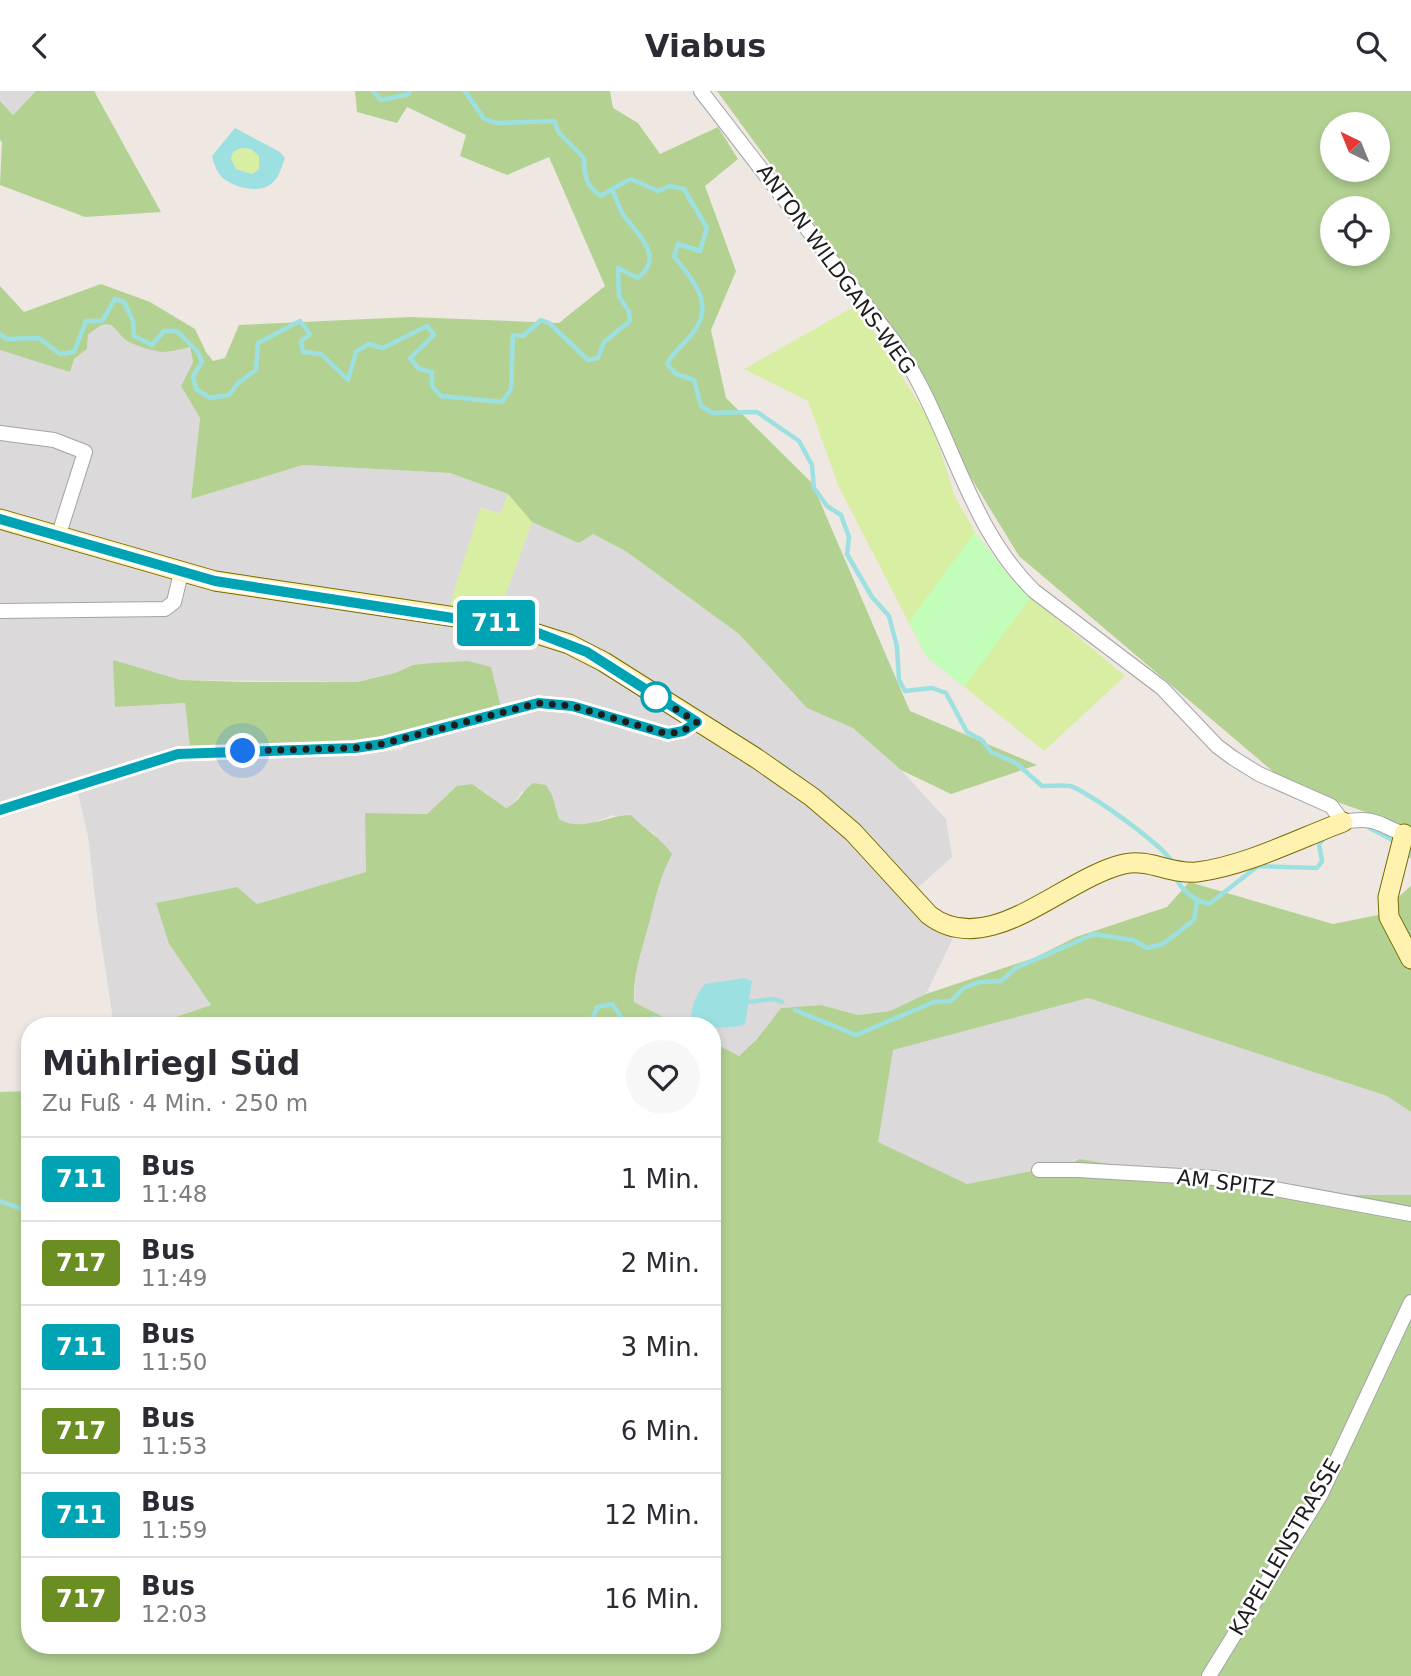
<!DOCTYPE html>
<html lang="de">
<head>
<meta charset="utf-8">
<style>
	:root { --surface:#fff; --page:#f7f7f7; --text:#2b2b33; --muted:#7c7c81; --line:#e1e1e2 }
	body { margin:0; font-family:"DejaVu Sans",sans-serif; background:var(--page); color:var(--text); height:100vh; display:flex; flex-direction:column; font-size:26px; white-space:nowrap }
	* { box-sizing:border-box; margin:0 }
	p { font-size:23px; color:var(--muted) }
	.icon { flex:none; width:38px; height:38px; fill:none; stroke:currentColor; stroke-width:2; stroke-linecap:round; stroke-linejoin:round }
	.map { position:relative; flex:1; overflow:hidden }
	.panel { position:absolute; left:21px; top:926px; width:700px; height:637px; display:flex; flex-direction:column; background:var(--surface); border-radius:28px; box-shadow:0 4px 10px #0003 }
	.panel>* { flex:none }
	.badge { padding:0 14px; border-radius:5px; font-size:24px; line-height:46px }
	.needle { width:46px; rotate:317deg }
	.tools { position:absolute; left:1320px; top:21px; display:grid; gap:14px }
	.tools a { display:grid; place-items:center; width:70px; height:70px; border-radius:50%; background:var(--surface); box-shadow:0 4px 10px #0003; font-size:35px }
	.you { position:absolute; width:35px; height:35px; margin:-18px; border:5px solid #fff; border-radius:50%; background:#1a73e8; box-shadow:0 0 0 10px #1a73e833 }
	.map>.badge { position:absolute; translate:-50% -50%; box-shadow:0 0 0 4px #fff }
	.round { display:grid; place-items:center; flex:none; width:74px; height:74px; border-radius:37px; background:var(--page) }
	.summary { display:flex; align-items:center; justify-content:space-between; height:119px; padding:0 21px }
	h1 { font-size:33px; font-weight:700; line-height:52px }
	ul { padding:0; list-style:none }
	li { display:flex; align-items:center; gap:21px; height:84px; padding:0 21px; border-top:2px solid var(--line) }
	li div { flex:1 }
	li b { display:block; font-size:26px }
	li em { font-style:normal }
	li .badge { min-width:77px; font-weight:700; text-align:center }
	header { display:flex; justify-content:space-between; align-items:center; height:91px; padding:0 21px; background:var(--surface); font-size:32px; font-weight:700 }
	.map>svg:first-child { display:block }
</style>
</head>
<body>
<header><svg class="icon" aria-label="back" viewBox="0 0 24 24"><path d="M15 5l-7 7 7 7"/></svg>Viabus<svg class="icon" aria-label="search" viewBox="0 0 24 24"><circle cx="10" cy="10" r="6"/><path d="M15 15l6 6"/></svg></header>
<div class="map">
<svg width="1411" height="1585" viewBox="0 0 1411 1585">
	<rect width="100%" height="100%" fill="#efe7e1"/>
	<g fill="#dbd9da">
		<polygon points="0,0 36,0 13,24 0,10"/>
		<polygon points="108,234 118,238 127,250 190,256 193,271 181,295 200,327 191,408 303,374 450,382 508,403 501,423 481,417 498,525 532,431 564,445 593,443 627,461 739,543 807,617 853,637 901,679 946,728 952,766 904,809 938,842 953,847 926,903 890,920 858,924 821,914 781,917 757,948 739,965 712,951 712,934 679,934 634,911 637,866 645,848 659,786 666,774 654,742 613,724 587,734 568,733 559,728 556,717 522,700 513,714 506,717 495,711 486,702 457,695 427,723 366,722 367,781 256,813 157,812 169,853 211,914 152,934 114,934 97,824 88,745 78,702 129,683 175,671 245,666 338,666 400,659 418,649 468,570 413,574 395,582 357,591 181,589 114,570 115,616 185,612 190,657 0,714 0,259 74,268 87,258 88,244 97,237"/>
		<polygon points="1088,907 1387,1005 1411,1021 1411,1104 1298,1104 1076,1068 1071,1072 967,1093 877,1051 892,959"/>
	</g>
	<g fill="#d8eea2">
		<polygon points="241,57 251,58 259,65 259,78 252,83 236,78 231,68 233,61"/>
		<polygon points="857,214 932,333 955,406 975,441 1005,481 1031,506 1125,585 1044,660 926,565 839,396 808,310 744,278"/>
		<polygon points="508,403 532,431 498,525 449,516 480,417 500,423"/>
	</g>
	<g fill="#b3d292" fill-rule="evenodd">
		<polygon points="36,0 94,0 161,121 85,126 0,94 2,51 0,49 0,10 13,24"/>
		<path d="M355,0h255l3,17 25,15 22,31 58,-27 20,32 -33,27 31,85 -25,59 15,68 86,85 98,228 127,54 -86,29 -50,-24 -48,-42 -46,-20 -68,-74 -112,-82 -34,-18 -14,9 -47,-21 -24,-28 -58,-21 -147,-8 -112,34 9,-81 -19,-32 12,-24 -3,-15c-9,2 -20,5 -28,5 -9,-1 -25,-6 -33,-10 -16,-9 -14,-30 -41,-7l-1,14 -13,10 -4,13 -70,-22v-64l24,26 77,-28 49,18 45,27 11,23 7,9 12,-3 14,-33 172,-8 148,6 46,-37 -56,-129 -42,18 -47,-19 6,-21 -59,-28 -10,16 -40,-11z"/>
		<path d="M717,0h694v737l-122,-43 -270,-229 -196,-320zM1332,33h45v46h-45zM1332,117h45v46h-45z"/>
		<polygon points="113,569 181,589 246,591 357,591 395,582 413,574 432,572 468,570 491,576 501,616 381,648 354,652 190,657 185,612 115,616"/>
		<path d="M533,692l13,2 6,10 7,24c23,14 48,-4 72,-4 13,14 30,23 41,39 -14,27 -16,44 -24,73 -8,31 -14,42 -14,75l45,23h-527l59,-20 -42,-61 -13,-41 81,-16 20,17 109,-32 -1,-59 62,1 30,-28 15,-2 34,24c12,-4 17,-18 27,-25z"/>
		<polygon points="1189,791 1333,833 1378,824 1411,795 1411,1021 1387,1005 1088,907 893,959 878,1051 967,1093 1071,1072 1079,1068 1298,1104 1411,1104 1411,1585 0,1585 0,1001 30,1000 30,1554 712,1554 712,951 739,965 757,948 781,917 821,914 858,924 890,920 926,903 1034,867 1076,846 1167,816"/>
	</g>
	<polygon fill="#c2feb9" points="975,441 1005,481 1031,506 964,596 926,565 909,531"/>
	<g fill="#9de0e1" fill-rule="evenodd">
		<path d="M235,37l45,24 5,6c-4,10 -6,22 -17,28 -13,8 -43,-1 -50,-14 -3,-5 -5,-11 -6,-16zM241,57l10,1 8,7v13l-7,5 -16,-5 -5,-10 2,-7z"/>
		<path d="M745,887l7,3 -7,43c-14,5 -44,6 -54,-4 0,-14 5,-25 14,-36z"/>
	</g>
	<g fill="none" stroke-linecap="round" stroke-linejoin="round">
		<g stroke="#9de0e1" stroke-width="4.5">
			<polyline points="373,0 381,9 409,3 410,0"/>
			<path d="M465,0l19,28 14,4 56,-2 5,12 25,25c0,17 2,29 17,38l11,-7"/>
			<path d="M0,243l6,5 33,-1 21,16 14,-2 12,-31h16l13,-22 9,3 9,19 1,15 18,9 12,-14h13l21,21 4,10 -9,14 3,13 14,9 19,-3 9,-12 18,-13 2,-27 42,-22 10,13 -9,7 2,11 18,2 27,26 8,-28 12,-8 15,4 44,-22 7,9 -24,23 9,11 13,3v14l9,10 61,6 9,-13 2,-54 10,1 18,-16 8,3 39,37 10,-2 6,-16 26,-21 -1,-9 -10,-16 -1,-28 20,10c27,-21 0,-44 -14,-62 -5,-8 -8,-18 -12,-27l19,-10 27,12 12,-5 14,3 23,39 -7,23 -22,-7 -4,12c17,23 41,45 21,74 -9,13 -20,19 -28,34l9,10 18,6 7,26 11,7 45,-1 42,29 13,24 2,23 13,18 14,9 8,22 -2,17 25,43 17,19 8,31 2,33 6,11 27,-3 14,5 21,39 15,8 9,12 25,11 26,23c9,0 19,-1 28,0 16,4 99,63 103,78"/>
			<polyline points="1368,736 1394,750"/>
			<polyline points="1410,762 1411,765"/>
			<path d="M1176,785c3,14 20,25 33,28l49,-38 59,2 5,-7 -3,-17 5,-6"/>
			<polyline points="748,911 773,908 782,911"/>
			<polyline points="795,919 856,944 934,911 951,910 964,897 979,891 1001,890 1016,877 1094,843 1133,849 1147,857 1163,853 1194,829 1197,810"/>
			<polyline points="590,934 597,916 612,913 627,934"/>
			<polyline points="648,934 653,927 679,934"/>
			<polyline points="0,1110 30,1121"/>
		</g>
		<defs>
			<g id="street">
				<path d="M701,0l194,252c9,14 18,28 25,42 37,71 56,149 114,206l128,97 55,58 16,12 26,16 72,32 12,16c37,-7 37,6 68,14"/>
				<polyline points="0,342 54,349 85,361 58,446"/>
				<polyline points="0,520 165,518 174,511 181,482"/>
				<polyline points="0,719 178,663 355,657 382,653 538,612 572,615 668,643 683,640 697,631"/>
				<polyline points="1039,1079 1078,1079 1215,1087 1411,1123"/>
				<polyline points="1209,1585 1321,1403 1411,1211"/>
			</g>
			<g id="secondary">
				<path d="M0,428l215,62 294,44 60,19 35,18 152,96 56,39 41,35 76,83c60,46 134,-37 195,-51 24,-6 48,11 73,8 48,-6 101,-33 146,-50"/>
				<polyline points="1404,743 1388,806 1389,826 1411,868"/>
			</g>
		</defs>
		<use href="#street" stroke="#a4a4a4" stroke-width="16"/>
		<use href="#secondary" stroke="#776a00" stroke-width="21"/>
		<use href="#street" stroke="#fff" stroke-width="14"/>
		<use href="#secondary" stroke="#fff2af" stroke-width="19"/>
	</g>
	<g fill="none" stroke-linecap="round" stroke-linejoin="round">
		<defs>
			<polyline id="line" points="0,428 215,490 530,539 587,561 697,631 683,640 668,643 572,615 538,612 382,653 355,657 178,663 0,719"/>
		</defs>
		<use href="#line" stroke="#fff" stroke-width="16"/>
		<use href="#line" stroke="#00a3b4" stroke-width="10"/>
		<polyline stroke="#1d1d1d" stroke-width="7" stroke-dasharray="0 12.6" points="243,660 355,657 382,653 538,612 572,615 668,643 683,640 697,631 656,606"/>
	</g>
	<circle fill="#fff" stroke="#00a3b4" stroke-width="3.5" cx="656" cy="606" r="14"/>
	<g text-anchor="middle" stroke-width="5" stroke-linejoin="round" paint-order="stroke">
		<g font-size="21" fill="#1d1d1d" stroke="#fff">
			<text transform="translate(836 178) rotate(54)" y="7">ANTON WILDGANS-WEG</text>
			<text transform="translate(1226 1092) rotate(7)" y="7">AM SPITZ</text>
			<text transform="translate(1285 1456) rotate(-60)" y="7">KAPELLENSTRASSE</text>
		</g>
	</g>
</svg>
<div class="tools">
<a><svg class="needle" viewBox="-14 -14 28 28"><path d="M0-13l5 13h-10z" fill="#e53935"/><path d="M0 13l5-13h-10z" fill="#7c7c81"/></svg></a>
<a><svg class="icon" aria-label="locate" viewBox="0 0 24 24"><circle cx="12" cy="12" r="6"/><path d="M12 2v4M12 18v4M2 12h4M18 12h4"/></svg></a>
</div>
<div class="you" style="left:243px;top:660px"></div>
<b class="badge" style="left:496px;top:532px;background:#00a3b4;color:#fff">711</b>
<section class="panel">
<div class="summary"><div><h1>Mühlriegl Süd</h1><p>Zu Fuß · 4 Min. · 250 m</p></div><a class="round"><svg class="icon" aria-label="heart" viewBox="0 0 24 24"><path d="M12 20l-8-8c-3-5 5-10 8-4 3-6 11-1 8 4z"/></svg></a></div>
<ul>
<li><span class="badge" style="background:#00a3b4;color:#fff">711</span><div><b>Bus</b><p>11:48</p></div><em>1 Min.</em></li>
<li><span class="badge" style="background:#6b8e23;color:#fff">717</span><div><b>Bus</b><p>11:49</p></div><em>2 Min.</em></li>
<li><span class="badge" style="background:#00a3b4;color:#fff">711</span><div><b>Bus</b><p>11:50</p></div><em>3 Min.</em></li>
<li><span class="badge" style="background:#6b8e23;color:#fff">717</span><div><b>Bus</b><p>11:53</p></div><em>6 Min.</em></li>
<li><span class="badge" style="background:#00a3b4;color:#fff">711</span><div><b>Bus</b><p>11:59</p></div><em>12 Min.</em></li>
<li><span class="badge" style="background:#6b8e23;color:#fff">717</span><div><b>Bus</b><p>12:03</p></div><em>16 Min.</em></li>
</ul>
</section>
</div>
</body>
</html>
